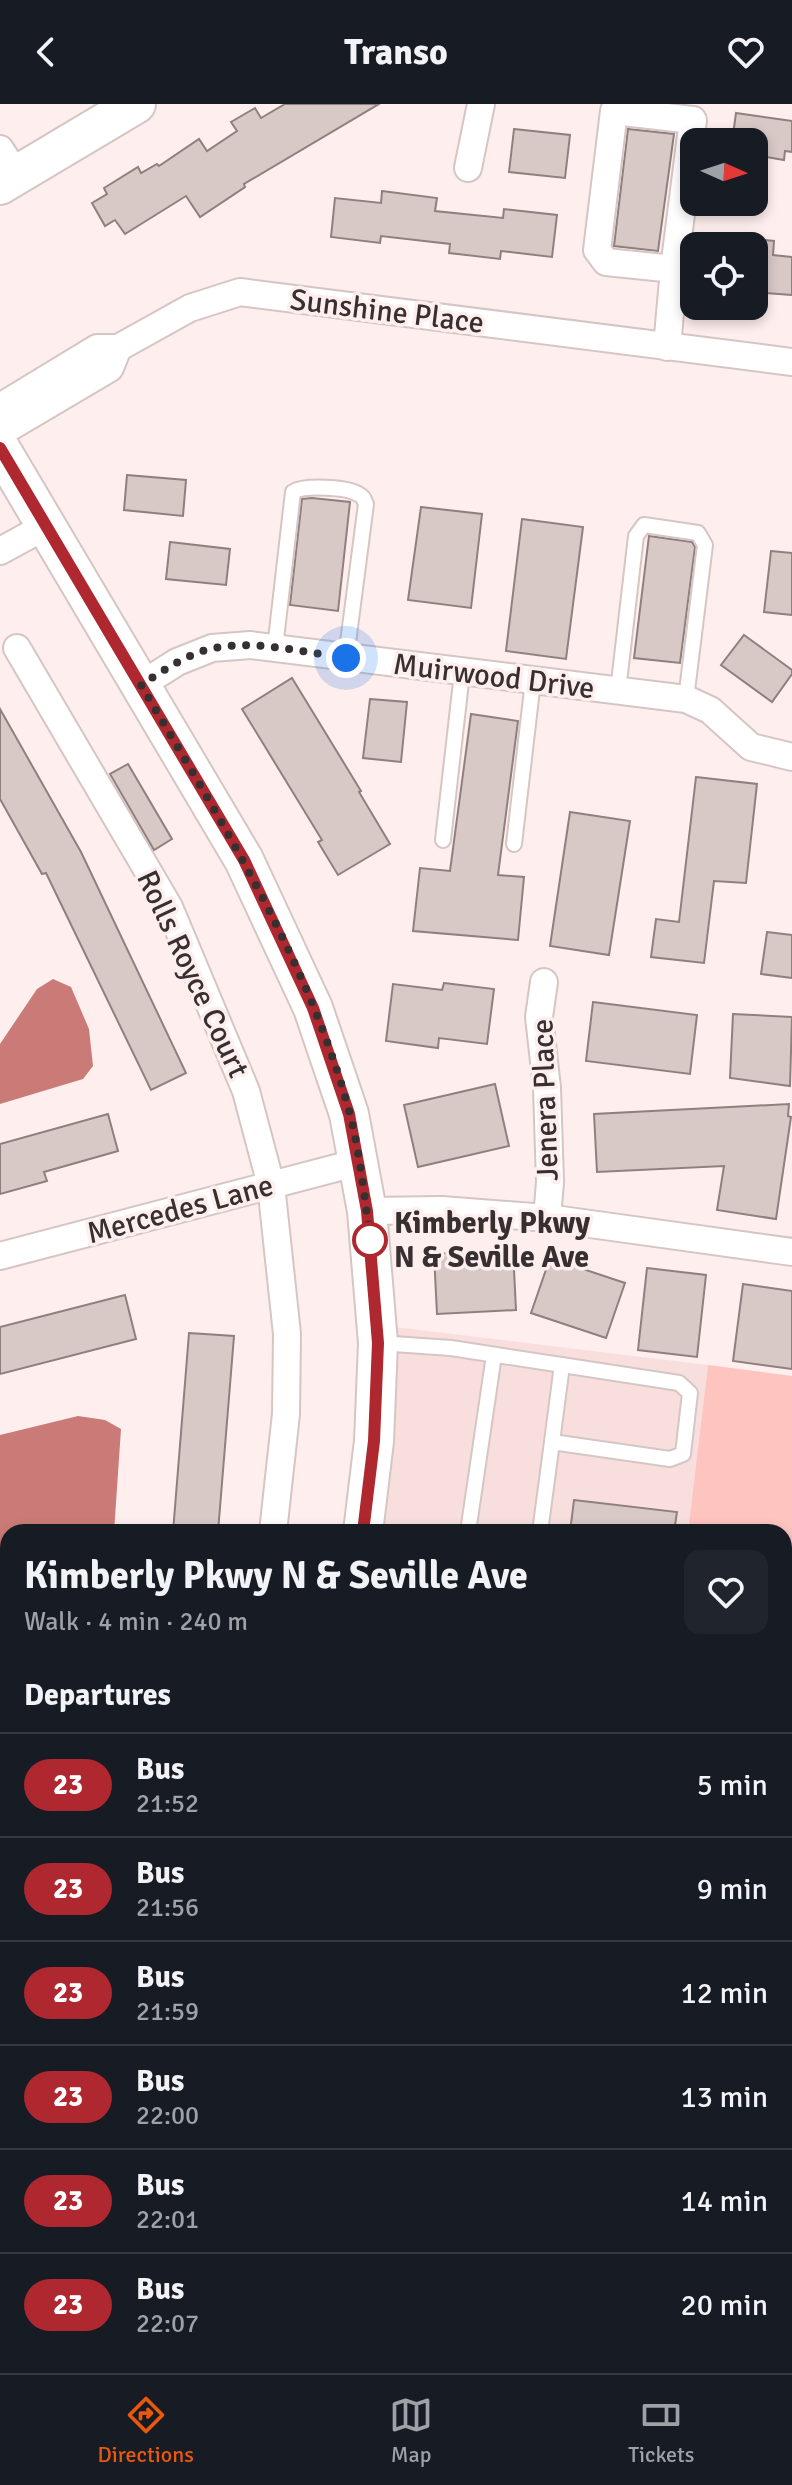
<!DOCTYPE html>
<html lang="en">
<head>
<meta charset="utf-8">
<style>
	:root { --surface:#171b24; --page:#20242c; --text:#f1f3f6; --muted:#9ea1a6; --line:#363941; --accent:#ea580c }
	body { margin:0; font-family:Signika,sans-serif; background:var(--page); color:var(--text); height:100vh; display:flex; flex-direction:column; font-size:30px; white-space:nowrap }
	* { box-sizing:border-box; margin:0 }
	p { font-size:26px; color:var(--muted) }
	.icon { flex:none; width:44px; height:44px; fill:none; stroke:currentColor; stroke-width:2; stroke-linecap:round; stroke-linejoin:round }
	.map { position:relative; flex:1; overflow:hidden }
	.side { position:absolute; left:0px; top:1420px; width:792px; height:850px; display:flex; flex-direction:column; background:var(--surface); border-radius:24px 24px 0 0; box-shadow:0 4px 12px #0003 }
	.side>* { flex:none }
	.badge { padding:0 16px; border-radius:26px; font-size:28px; line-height:52px }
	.needle { width:52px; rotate:93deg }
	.tools { position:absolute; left:680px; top:24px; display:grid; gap:16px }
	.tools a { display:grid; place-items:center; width:88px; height:88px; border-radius:16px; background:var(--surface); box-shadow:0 4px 12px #0003; font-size:40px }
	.you { position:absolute; width:40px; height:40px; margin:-20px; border:6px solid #fff; border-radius:50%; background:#1a73e8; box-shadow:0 0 0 12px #1a73e833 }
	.map>.badge { position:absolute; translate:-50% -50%; box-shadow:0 0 0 4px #fff }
	h2 { padding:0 24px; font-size:30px; line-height:72px }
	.round { display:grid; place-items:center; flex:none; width:84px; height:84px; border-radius:16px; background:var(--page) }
	.overview { display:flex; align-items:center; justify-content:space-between; height:136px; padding:0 24px }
	h1 { font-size:38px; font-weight:700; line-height:60px }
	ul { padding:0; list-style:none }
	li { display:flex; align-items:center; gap:24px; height:104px; padding:0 24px; border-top:2px solid var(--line) }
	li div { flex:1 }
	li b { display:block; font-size:30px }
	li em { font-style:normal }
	li .badge { min-width:88px; font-weight:700; text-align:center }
	header { display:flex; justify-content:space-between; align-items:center; height:104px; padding:0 24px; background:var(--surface); font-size:36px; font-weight:700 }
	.menu { display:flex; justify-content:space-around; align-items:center; height:112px; border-top:2px solid var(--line); background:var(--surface); font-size:22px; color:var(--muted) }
	.menu a { display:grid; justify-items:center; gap:4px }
	.menu .current { color:var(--accent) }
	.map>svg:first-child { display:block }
</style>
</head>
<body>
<header><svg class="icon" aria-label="back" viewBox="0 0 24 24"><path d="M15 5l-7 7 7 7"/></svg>Transo<svg class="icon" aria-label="heart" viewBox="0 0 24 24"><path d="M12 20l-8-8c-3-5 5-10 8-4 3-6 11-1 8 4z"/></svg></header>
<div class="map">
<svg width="792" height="2269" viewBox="0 0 792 2269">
	<rect width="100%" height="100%" fill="#feeeed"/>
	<g fill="#f8dfdd">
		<polygon points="378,1221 708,1261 688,1428 364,1428"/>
		<polygon points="792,1542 792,2137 784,2136 784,1547"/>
		<polygon points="0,2023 8,2023 8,2262 714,2262 713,2269 0,2269"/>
	</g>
	<g fill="#fec4c0">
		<polygon points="708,1261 792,1272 792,1542 784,1547 784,1428 688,1428"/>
		<polygon points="784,2136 792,2137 792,2269 713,2269 714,2262 784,2262"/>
	</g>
	<g fill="#cb7b77">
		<polygon points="53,875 71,883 89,925 93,962 83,975 0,1000 0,940 37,885"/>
		<polygon points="78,1312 105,1316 121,1325 114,1428 8,1428 8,1618 0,1616 0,1331"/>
	</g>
	<g fill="#d8c9c7" stroke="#8f807f" stroke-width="2">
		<polygon points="285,0 379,0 244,80 245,83 200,113 186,92 125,130 115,116 105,122 92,99 107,90 104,84 138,63 141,69 157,60 159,62 199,35 207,47 237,27 231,18 255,4 261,14"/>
		<polygon points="736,9 792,17 792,48 785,47 784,56 754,51 754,38 732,38"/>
		<polygon points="514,25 570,31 565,74 509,68"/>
		<polygon points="628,25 674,30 658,147 614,142"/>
		<polygon points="382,87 437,94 435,107 503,114 504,105 557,111 552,153 501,147 500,155 449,149 450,140 381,132 380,139 331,133 335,94 381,99"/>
		<polygon points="754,135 774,137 773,151 792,153 792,191 766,189 767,180 754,179"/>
		<polygon points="127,371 186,376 183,412 124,406"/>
		<polygon points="312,394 350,398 338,507 290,501 302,395"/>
		<polygon points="421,403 482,410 471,504 408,496"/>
		<polygon points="522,415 583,423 566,555 506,547"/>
		<polygon points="649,432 692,438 695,443 680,559 634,554"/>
		<polygon points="170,438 230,445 226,481 166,475"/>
		<polygon points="771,447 792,449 792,511 764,508"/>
		<polygon points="744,531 792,566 792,570 772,598 721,561"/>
		<polygon points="292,574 361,687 359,688 390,740 338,771 318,738 322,736 242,605"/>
		<polygon points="370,595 407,598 401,658 363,654"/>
		<polygon points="0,605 81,748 186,969 151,986 46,769 42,770 0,695"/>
		<polygon points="471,610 518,617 498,771 524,773 518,836 413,827 420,764 450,767"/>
		<polygon points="128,660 172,735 154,746 110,670"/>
		<polygon points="696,673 757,680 746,779 714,777 704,859 651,853 656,815 679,818"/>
		<polygon points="570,708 630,717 609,851 550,842"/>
		<polygon points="767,828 792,831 792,874 761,870"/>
		<polygon points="444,879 494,885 487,940 439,934 438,944 386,937 393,880 442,886"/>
		<polygon points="593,898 697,911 690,970 586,957"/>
		<polygon points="733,910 792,913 790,982 730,974"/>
		<polygon points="495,980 509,1042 418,1063 404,1001"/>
		<polygon points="789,1000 788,1012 791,1013 776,1115 717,1106 724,1062 597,1068 594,1010"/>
		<polygon points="108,1010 118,1047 44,1068 47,1077 0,1090 0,1040"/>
		<polygon points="513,1146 516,1206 437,1210 434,1150"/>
		<polygon points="550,1154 625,1179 606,1234 531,1209"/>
		<polygon points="647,1164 706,1171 697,1253 638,1246"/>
		<polygon points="743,1180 792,1187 792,1265 733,1257"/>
		<polygon points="125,1191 136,1235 0,1270 0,1223"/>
		<polygon points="189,1229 234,1232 218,1428 173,1428"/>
		<polygon points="574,1396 677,1408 674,1428 570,1428"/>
	</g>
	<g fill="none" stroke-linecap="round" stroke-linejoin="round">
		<defs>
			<g id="lane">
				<path d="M275,544l18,-156c11,-7 54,-5 65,2 6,3 5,4 8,10l-20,154"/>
				<polyline points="618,587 636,432 644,421 698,429 705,441 686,595"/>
				<polyline points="443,736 462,569"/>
				<polyline points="514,740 533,577"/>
				<polyline points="379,1239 451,1244 679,1279 690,1289 683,1350 670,1355 552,1338 540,1428"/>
				<polyline points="552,1338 562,1261"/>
				<polyline points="468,1428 494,1251"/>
				<polyline points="784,1598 792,1598"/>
				<polyline points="784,1882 792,1883"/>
				<polyline points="784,2057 792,2058"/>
				<polyline points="0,2241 8,2242"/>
				<polyline points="130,2262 138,2269"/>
				<polyline points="561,2269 562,2262"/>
				<polyline points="627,2269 628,2262"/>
				<polyline points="685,2269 686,2262"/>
			</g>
			<g id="street">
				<polygon points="614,7 693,16 674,165 606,158 597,146"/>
				<polyline points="0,45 17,71"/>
				<polyline points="468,64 481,0"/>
				<polyline points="667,243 674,165"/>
				<polyline points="0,303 97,244 118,244 190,204 240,188 792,258"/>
				<polyline points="0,329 110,264 118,244"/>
				<polyline points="0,447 46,422"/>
				<polyline points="17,544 169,803 246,987 271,1081 287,1230 286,1310 273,1428"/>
				<polyline points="141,581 177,558 212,544 250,541 686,595 710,606 751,643 792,653"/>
				<polyline points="544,878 539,913 547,984 550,1078 547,1114"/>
				<polyline points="367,1107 442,1106 547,1114 792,1148"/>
				<polyline points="0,1152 359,1058"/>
				<polyline points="0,2020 8,2021"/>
				<polyline points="784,2119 792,2120"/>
			</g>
			<g id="secondary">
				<polyline points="0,81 136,0"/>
				<polyline points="0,344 244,756 313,904 349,1010 367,1107 378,1239 374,1337 363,1428"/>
				<polyline points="258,2269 259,2262"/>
			</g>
		</defs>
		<use href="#lane" stroke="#d5c6c4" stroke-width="18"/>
		<use href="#street" stroke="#d5c6c4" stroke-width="30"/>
		<use href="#secondary" stroke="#d5c6c4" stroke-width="42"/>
		<use href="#lane" stroke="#fff" stroke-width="14"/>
		<use href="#street" stroke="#fff" stroke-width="26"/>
		<use href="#secondary" stroke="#fff" stroke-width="38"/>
	</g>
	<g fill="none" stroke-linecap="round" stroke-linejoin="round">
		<defs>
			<polyline id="line" points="0,344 244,756 313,904 349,1010 367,1107 378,1239 374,1337 363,1428"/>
		</defs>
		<use href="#line" stroke="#fff" stroke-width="18"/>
		<use href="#line" stroke="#af272f" stroke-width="12"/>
		<path stroke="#363030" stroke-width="8" stroke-dasharray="0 14.4" d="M346,554c-43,-6 -89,-18 -132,-10 -26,5 -51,23 -73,37 80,136 168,276 209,429 10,41 15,84 20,126"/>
	</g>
	<circle fill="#fff" stroke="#af272f" stroke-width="4" cx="370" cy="1136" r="16"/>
	<g text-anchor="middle" stroke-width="7" stroke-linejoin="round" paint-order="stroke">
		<g font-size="30" fill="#363030" stroke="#feeeed">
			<text transform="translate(387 207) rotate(7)" y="10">Sunshine Place</text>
			<text transform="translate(494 572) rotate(7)" y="10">Muirwood Drive</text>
			<text transform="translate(193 870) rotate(65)" y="10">Rolls Royce Court</text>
			<text transform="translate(545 996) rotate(-92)" y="10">Jenera Place</text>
			<text transform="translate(180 1105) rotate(-15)" y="10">Mercedes Lane</text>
		</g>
		<g font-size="30" font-weight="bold" fill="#363030" stroke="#feeeed" text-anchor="start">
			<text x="394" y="1129">Kimberly Pkwy<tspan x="394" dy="34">N &amp; Seville Ave</tspan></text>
		</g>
	</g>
</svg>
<div class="tools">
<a><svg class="needle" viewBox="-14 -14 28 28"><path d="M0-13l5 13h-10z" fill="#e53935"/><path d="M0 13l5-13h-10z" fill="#9ea1a6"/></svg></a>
<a><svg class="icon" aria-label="locate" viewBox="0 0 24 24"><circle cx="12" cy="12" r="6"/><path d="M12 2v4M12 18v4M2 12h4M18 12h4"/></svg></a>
</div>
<div class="you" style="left:346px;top:554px"></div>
<section class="side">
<div class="overview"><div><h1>Kimberly Pkwy N &amp; Seville Ave</h1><p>Walk · 4 min · 240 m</p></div><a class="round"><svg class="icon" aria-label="heart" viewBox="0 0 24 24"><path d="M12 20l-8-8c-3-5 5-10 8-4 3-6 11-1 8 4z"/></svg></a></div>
<h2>Departures</h2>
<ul>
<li><span class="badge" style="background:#af272f;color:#fff">23</span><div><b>Bus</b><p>21:52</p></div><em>5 min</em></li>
<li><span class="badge" style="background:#af272f;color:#fff">23</span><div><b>Bus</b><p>21:56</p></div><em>9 min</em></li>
<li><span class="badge" style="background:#af272f;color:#fff">23</span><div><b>Bus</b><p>21:59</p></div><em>12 min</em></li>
<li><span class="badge" style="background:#af272f;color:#fff">23</span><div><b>Bus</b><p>22:00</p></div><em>13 min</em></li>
<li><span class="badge" style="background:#af272f;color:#fff">23</span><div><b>Bus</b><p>22:01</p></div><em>14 min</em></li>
<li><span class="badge" style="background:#af272f;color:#fff">23</span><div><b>Bus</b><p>22:07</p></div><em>20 min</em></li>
</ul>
</section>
</div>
<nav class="menu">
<a class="current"><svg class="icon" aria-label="directions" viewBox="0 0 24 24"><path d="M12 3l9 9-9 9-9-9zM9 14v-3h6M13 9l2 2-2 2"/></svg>Directions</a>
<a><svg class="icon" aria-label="map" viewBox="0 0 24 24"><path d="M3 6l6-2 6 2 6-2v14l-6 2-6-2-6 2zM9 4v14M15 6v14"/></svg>Map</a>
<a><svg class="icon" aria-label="tickets" viewBox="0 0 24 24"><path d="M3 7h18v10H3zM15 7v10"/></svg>Tickets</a>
</nav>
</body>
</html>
